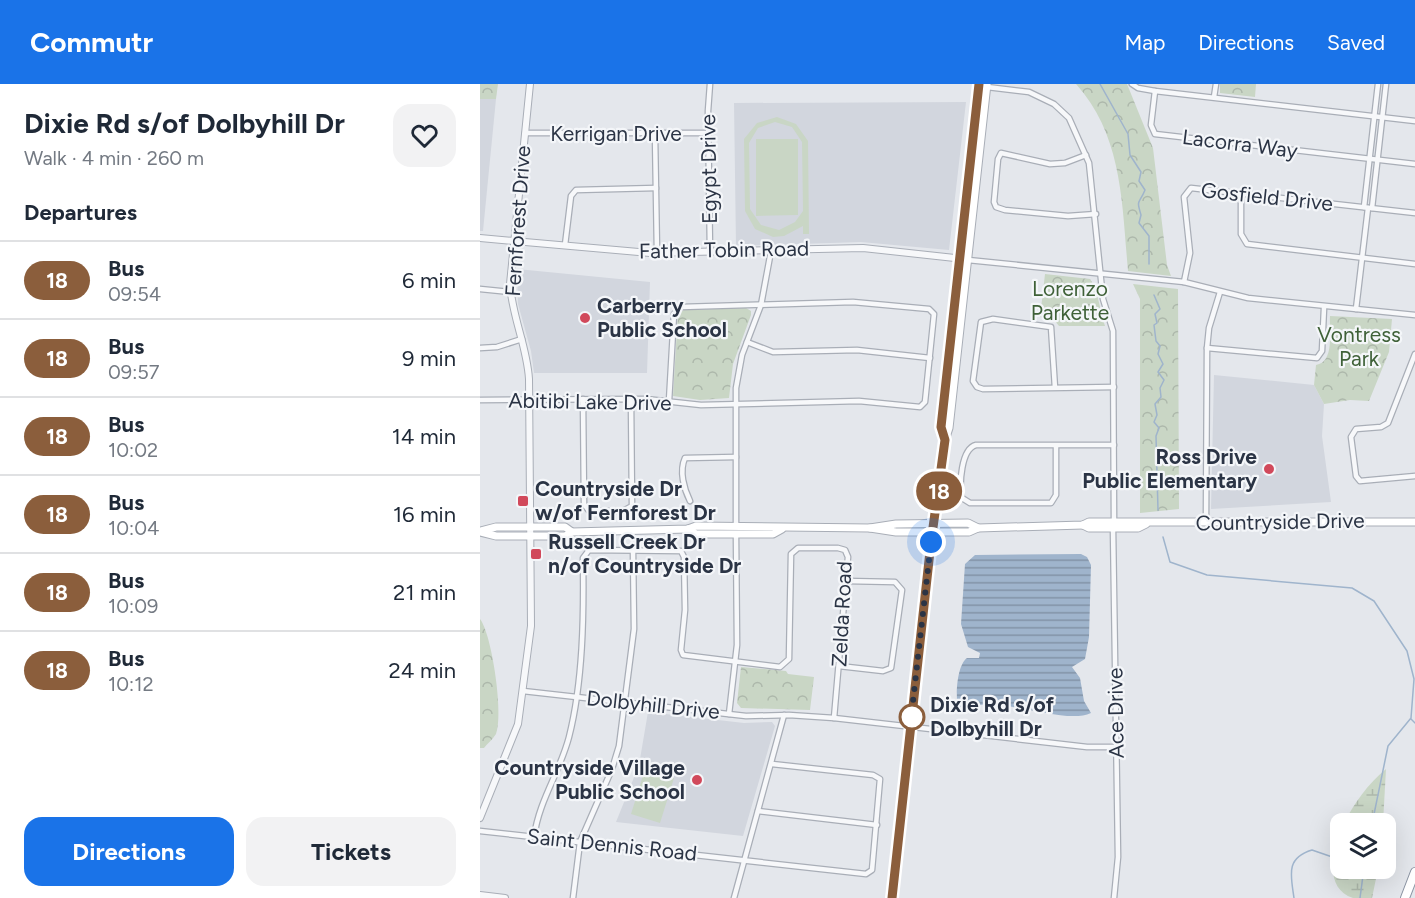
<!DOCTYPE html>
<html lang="en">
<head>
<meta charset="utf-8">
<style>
	:root { --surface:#fff; --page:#f2f2f3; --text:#1f2937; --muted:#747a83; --line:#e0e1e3; --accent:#1a73e8 }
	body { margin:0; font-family:Figtree,sans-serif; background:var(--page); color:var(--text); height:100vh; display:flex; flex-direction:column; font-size:22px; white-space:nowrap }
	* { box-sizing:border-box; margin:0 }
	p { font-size:20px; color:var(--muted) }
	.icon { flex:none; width:33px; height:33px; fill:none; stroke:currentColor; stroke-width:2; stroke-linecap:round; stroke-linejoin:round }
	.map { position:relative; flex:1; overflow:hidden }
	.details { display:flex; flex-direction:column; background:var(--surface); width:480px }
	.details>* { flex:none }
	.badge { padding:0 12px; border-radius:20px; font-size:21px; line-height:39px }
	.buttons { position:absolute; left:850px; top:729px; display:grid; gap:12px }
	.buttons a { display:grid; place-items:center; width:66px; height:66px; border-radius:12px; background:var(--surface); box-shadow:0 6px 24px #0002; font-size:30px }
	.you { position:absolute; width:30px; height:30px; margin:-15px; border:4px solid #fff; border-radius:50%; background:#1a73e8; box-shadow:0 0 0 9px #1a73e833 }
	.map>.badge { position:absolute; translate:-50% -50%; box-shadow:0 0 0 3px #fff }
	h2 { padding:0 24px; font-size:22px; line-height:54px }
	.round { display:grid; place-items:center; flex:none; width:63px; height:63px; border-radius:18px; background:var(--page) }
	.head { display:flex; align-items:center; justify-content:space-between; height:102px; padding:0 24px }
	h1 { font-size:28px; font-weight:700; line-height:45px }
	.action { display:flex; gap:12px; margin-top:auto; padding:12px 24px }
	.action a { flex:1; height:69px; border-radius:18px; background:var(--accent); color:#fff; font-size:24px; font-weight:700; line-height:69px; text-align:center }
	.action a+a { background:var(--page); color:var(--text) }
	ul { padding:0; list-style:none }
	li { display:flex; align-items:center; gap:18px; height:78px; padding:0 24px; border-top:2px solid var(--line) }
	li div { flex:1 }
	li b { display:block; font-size:22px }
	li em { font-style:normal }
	li .badge { min-width:66px; font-weight:700; text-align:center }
	header { display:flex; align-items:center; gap:36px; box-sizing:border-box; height:84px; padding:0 30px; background:var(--accent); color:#fff }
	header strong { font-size:28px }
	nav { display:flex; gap:33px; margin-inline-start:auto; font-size:21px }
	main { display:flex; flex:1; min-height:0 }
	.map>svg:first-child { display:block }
</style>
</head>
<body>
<header>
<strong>Commutr</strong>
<nav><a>Map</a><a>Directions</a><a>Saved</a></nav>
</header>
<main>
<section class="details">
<div class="head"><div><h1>Dixie Rd s/of Dolbyhill Dr</h1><p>Walk · 4 min · 260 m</p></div><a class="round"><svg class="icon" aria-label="heart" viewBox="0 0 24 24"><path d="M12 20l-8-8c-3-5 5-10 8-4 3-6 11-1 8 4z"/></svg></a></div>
<h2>Departures</h2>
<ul>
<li><span class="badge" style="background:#8b5e3c;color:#fff">18</span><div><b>Bus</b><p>09:54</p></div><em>6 min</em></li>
<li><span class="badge" style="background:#8b5e3c;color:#fff">18</span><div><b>Bus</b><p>09:57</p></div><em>9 min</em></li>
<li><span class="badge" style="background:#8b5e3c;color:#fff">18</span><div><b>Bus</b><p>10:02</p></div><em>14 min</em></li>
<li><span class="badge" style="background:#8b5e3c;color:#fff">18</span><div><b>Bus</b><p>10:04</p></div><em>16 min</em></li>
<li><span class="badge" style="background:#8b5e3c;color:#fff">18</span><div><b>Bus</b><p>10:09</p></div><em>21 min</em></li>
<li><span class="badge" style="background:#8b5e3c;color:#fff">18</span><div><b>Bus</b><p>10:12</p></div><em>24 min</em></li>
</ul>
<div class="action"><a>Directions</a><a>Tickets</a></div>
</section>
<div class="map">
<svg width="935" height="814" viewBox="0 0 935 814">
	<defs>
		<pattern id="forest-crowns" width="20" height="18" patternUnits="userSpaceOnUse" patternTransform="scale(1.5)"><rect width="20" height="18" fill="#c9d6c5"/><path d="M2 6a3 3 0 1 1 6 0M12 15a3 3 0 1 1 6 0" fill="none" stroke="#adb8ab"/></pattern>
		<pattern id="wetland-marsh" width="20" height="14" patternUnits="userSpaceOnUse" patternTransform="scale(1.5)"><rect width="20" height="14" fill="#c9d6c5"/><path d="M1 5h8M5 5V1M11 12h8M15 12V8" fill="none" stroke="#adb8ab"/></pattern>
		<pattern id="water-rules" width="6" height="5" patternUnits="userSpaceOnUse" patternTransform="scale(1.5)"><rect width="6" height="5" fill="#9fb4cc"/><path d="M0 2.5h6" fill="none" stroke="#8293a7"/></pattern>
	</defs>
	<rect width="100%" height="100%" fill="#e4e7ec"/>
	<g fill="#d2d6de">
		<polygon points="0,15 16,15 3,147 0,147"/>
		<polygon points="486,18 469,166 381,158 256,162 254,19"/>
		<polygon points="37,185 170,198 167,289 54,289 51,267 38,220"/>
		<polygon points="734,291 834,301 844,320 842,352 851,418 731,425"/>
		<polygon points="168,628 264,639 292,638 295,642 263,752 136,738 159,681"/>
	</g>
	<g fill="#c9d6c5" fill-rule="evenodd">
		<path d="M297,33l19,7 12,17 1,93h-6v-8l-19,10 -11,1 -18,-8 -10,-18 -1,-72 13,-16zM295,38l17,5 10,15 1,69 -8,11 -16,8 -18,-5 -11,-16 -1,-66 9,-15z"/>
		<polygon points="276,55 318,55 318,131 276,132"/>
		<polygon points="165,685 194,694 180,739 151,730"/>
	</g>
	<g fill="url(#forest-crowns)">
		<polygon points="0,0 18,0 16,15 0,15"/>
		<path d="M596,0h51l26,64 14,117 4,11 -43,-5c-6,-66 -5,-135 -52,-187z"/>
		<polygon points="740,0 776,0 775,13 740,9"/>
		<path d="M565,190l45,5c8,11 10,32 15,47h-46l-5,-6 -14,-3z"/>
		<polygon points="653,200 698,205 699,425 660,429 660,215"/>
		<polygon points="266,224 271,227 271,231 253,280 249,314 220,316 193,312 198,229 204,226"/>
		<path d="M850,232l62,3 -3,33 -20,49 -19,-1 -26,4 -10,-19 2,-20c19,-3 13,-34 14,-49z"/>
		<path d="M0,535c12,15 24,97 16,115 -3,5 -9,10 -12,14h-4z"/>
		<polygon points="261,583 306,587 308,590 334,593 330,626 261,624 257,619"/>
	</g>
	<g fill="url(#wetland-marsh)">
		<path d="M906,685l-3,54h-39c11,-21 23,-38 42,-54z"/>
		<path d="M861,747v37l37,1 -6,29c-6,0 -14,0 -19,0 -29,-9 -21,-48 -12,-67z"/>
	</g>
	<path fill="url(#water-rules)" d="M601,470l6,3 4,8 -2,72 -4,22 -13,8 8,11 4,23 7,12c-28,13 -95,-20 -126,-4l-1,5 -5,-2c-4,-11 -3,-46 8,-54h12l1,-5 -12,-6 -7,-23 4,-60 10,-9z"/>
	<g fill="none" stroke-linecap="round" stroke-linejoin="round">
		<g stroke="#9fb4cc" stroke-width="1.5">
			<path d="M620,0l28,50 2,21 11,17 -2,9 6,9c-6,15 -9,8 -4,25l-2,8 10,13v28"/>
			<polyline points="674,211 680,225 675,230 677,239 674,241 676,257 680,262 678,270 683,280 678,288 684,296 680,304 681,313 675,320 677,331 674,338 679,344 676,352 678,426"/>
			<polyline points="683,453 690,478 727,491 872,504 894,517 927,567 934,595 931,634 908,662 892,740"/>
			<polyline points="931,635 935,639"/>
			<path d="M814,814c-3,-22 -9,-40 18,-48l29,10"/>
			<polyline points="880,814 884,784"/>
		</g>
		<defs>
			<g id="minor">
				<polyline points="230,0 228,27 230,168"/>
				<polyline points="652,0 658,4 675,7 935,37"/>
				<polyline points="507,3 549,8 574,20 589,34 609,79 623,215 633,247 634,438"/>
				<polyline points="675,7 671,41 675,50 935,80"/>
				<polyline points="734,13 736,0"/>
				<polyline points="45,49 228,49"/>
				<polyline points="175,50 177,169"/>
				<polyline points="606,71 585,79 570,80 521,69 518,75 514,118 516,123 525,126 588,132 616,130"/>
				<polyline points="761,109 761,150 767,160 935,180"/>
				<polyline points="884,123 898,0"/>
				<polyline points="892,124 906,0"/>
				<polyline points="85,161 91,112 96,106 176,104"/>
				<polyline points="488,176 704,198 768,214 935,231"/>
				<polyline points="704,198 710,169 704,113 711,104 935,129"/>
				<polyline points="0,205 31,208"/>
				<polyline points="876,225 888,124"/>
				<polyline points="267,258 293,268 377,266 450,274"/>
				<polyline points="0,264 17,263 42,255"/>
				<polyline points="727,264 837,274 842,267 844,224"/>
				<polyline points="935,270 908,339 901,343 876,345 871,353 876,392 880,397 935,392"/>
				<polyline points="575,304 571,243 513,235 501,238 493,297 497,303 503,305 634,303"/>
				<polyline points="103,315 104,420 109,427 143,427 152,422 151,315"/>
				<polyline points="0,316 166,315 221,321 379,317 440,323 445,318 454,230 449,225 373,218 201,223 194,230 189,317"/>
				<path d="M576,362v49l-5,8h-81l-8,-5c-3,-14 -1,-49 14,-53h138"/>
				<path d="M210,417c-6,-12 -11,-30 -5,-43l51,-1"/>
				<polyline points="726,439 727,264 729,244 740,208"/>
				<polyline points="256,441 256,304 262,271 281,221 291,167"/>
				<polyline points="633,444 638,773 634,814"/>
				<polyline points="359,582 403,587 411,584 422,506 415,498 366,497"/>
				<polyline points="43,607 266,632 309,631 354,634 607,663 637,663"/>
				<polyline points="249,630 257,561 256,450"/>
				<polyline points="278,727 397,741"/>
				<polyline points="0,747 386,790 392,786 400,695 393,691 292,680"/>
				<path d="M54,753c5,-37 26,-65 35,-100 14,-55 15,-122 14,-179l6,-8 92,1 3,6 1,53 -4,40 2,5 97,12 9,-8 2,-105 7,-6h40l7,2 3,7 -14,161"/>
				<polyline points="93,814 100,758 132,685 139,662 154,545 153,466"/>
				<polyline points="254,814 304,631"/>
			</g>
			<g id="tertiary">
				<polyline points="0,154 170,169 383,164 484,175"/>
				<path d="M0,734l38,-94 13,-98 -2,-247c-2,-33 -17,-62 -19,-95l20,-200"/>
				<polyline points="0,811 25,814"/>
			</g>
			<g id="secondary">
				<polyline points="465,356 461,343 499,0"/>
				<polyline points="603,441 609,444 658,444 666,440"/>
				<polyline points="390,444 416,448 489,448 498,444 603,441 609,438 935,438"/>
				<polyline points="208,445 216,450 293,450 302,445"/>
				<polyline points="1,447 16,443 85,443 92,448"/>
				<polyline points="0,448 16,452 85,452 92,448 208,445 216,442 390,444 416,440 488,439 498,444"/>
				<polyline points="412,814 451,458 465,356 469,344 507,0"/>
			</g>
			<polyline id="motorway" points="925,814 935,788"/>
		</defs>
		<use href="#minor" stroke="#a9aeb7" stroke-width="7"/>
		<use href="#tertiary" stroke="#a9aeb7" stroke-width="8"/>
		<use href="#secondary" stroke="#a9aeb7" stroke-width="9"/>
		<use href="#motorway" stroke="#8b94a3" stroke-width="10"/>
		<use href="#minor" stroke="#f7f8fa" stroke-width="4.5"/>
		<use href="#tertiary" stroke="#f7f8fa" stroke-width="6"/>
		<use href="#secondary" stroke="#fff" stroke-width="7"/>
		<use href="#motorway" stroke="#fff" stroke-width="8"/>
	</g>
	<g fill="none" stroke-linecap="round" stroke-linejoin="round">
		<defs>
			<polyline id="line" points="412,814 451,458 465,356 461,343 499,0"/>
		</defs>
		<use href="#line" stroke="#fff" stroke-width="14"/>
		<use href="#line" stroke="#8b5e3c" stroke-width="9"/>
		<polyline stroke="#2b3445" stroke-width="6" stroke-dasharray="0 10.8" points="432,633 431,635 451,458"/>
	</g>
	<g fill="#d1495b" stroke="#f4f6f9" stroke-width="2">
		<circle cx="105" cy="234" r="6"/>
		<circle cx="789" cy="385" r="6"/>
		<rect x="37" y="411" width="12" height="12" rx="3"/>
		<rect x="50" y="464" width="12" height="12" rx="3"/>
		<circle cx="217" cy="696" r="6"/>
	</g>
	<circle fill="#fff" stroke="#8b5e3c" stroke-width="3" cx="432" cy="633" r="12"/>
	<g text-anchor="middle" stroke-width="4.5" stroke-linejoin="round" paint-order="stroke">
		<g font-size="21" fill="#2b3445" stroke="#f4f6f9">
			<text x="136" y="57">Kerrigan Drive</text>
			<text transform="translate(760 60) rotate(7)" y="7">Lacorra Way</text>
			<text transform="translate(229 85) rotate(-91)" y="7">Egypt Drive</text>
			<text transform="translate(787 113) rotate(6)" y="7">Gosfield Drive</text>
			<text transform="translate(38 137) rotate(-86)" y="7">Fernforest Drive</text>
			<text transform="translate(244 166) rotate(-1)" y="7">Father Tobin Road</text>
			<text transform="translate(110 318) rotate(1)" y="7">Abitibi Lake Drive</text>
			<text transform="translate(800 438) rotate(-1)" y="7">Countryside Drive</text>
			<text transform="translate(362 530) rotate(-87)" y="7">Zelda Road</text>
			<text transform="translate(173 621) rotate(6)" y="7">Dolbyhill Drive</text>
			<text transform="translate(636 629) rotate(-91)" y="7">Ace Drive</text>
			<text transform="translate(132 761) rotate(6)" y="7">Saint Dennis Road</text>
		</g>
		<g font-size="21" fill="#3f6138" stroke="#f4f6f9">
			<text x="590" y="212">Lorenzo<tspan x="590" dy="24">Parkette</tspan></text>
			<text x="879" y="258">Vontress<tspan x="879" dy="24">Park</tspan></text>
		</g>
		<g font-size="21" font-weight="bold" fill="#2b3445" stroke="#f4f6f9" text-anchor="start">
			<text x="117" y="229">Carberry<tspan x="117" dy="24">Public School</tspan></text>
			<text x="777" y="380" text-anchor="end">Ross Drive<tspan x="777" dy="24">Public Elementary</tspan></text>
			<text x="55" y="412">Countryside Dr<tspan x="55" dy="24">w/of Fernforest Dr</tspan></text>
			<text x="68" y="465">Russell Creek Dr<tspan x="68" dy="24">n/of Countryside Dr</tspan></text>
			<text x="205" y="691" text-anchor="end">Countryside Village<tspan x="205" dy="24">Public School</tspan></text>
		</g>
		<g font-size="21" font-weight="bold" fill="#2b3445" stroke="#f4f6f9" text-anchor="start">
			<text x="450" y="628">Dixie Rd s/of<tspan x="450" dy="24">Dolbyhill Dr</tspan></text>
		</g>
	</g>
</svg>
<div class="buttons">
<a><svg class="icon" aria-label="layers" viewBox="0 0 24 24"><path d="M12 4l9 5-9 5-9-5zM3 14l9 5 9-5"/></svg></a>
</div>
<div class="you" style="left:451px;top:458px"></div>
<b class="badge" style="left:459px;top:407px;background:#8b5e3c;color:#fff">18</b>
</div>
</main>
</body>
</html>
